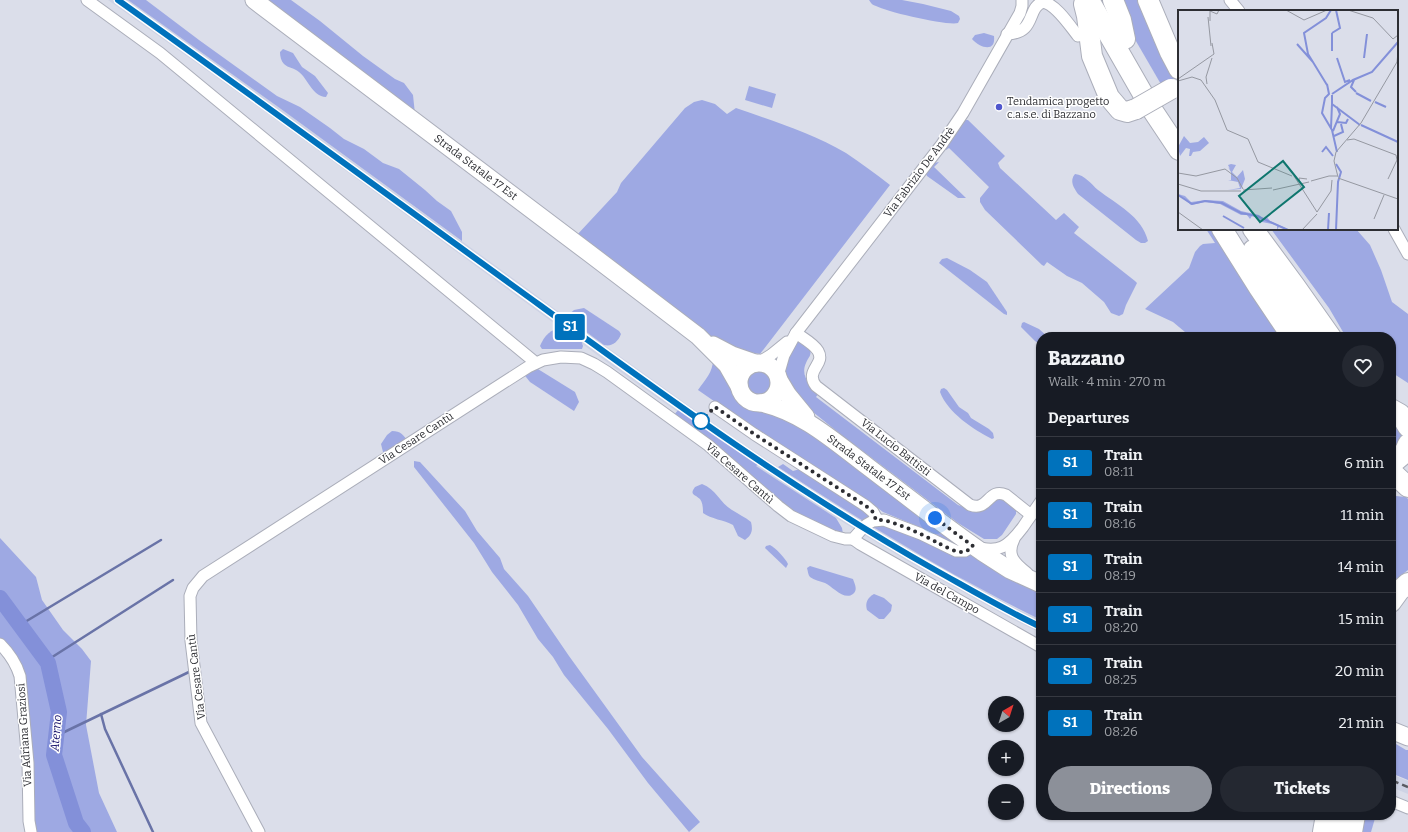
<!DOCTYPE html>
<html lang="en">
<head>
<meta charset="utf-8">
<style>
	:root { --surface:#171b24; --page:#242831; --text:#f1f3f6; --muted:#9ea1a6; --line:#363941; --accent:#8c9099 }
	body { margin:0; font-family:Bitter,serif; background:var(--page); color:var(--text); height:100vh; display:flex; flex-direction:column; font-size:15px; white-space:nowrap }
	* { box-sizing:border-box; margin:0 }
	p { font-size:13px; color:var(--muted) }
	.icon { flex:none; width:22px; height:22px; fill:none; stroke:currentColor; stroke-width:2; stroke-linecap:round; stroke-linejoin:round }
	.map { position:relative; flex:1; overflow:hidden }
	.details { position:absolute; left:1036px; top:332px; width:360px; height:488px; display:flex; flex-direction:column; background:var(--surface); border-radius:16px; box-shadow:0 1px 3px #0004 }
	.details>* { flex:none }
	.badge { padding:0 8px; border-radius:3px; font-size:14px; line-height:26px }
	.needle { width:26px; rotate:39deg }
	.controls { position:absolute; left:988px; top:696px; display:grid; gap:8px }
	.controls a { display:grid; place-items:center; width:36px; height:36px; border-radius:50%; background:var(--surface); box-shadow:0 1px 3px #0004; font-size:20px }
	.you { position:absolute; width:20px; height:20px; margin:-10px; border:3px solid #fff; border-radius:50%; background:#1a73e8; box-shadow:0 0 0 6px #1a73e833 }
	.map>.badge { position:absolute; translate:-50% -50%; box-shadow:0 0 0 2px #fff }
	h2 { padding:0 12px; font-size:15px; line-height:36px }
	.round { display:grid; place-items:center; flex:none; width:42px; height:42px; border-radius:21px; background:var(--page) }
	.overview { display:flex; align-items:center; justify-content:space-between; height:68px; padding:0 12px }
	h1 { font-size:19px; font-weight:800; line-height:30px }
	.primary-button { display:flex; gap:8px; margin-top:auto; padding:8px 12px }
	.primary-button a { flex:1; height:46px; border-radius:24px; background:var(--accent); color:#fff; font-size:16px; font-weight:800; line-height:46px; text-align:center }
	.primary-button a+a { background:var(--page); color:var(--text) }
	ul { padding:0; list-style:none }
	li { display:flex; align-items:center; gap:12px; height:52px; padding:0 12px; border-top:1px solid var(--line) }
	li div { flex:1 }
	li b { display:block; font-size:15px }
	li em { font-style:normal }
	li .badge { min-width:44px; font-weight:700; text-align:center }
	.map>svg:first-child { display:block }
</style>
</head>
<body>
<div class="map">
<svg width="1408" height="832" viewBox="0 0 1408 832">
	<rect width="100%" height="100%" fill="#dbdeea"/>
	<g fill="#ced3e5">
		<polygon points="108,0 128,0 281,109 604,345 731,436 811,489 917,553 1015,608 1041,620 1041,633 1010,618 911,563 831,515 755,466 615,368 274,118"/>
		<polygon points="1391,774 1408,781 1408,794 1391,787"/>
	</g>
	<g fill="#9ea9e3">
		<polygon points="128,0 146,0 199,40 277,96 300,107 330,128 344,139 364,149 383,163 399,169 425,190 437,201 451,211 462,232 462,241 281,109"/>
		<polygon points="264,0 291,0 320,21 363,56 395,79 404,83 413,95 415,114"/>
		<path d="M869,0h33l21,4 28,7 8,5 1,3 -2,4c-10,3 -71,-11 -82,-17 -4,-1 -5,-3 -7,-6z"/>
		<polygon points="1117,0 1144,0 1168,56 1174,79 1162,86 1133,36"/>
		<path d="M984,33l10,3c2,17 -14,12 -22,3l3,-4z"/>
		<path d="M283,49l10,4 9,14 13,9 13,17 -2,4c-14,-1 -18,-18 -27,-25 -4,-4 -11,-4 -15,-8 -3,-3 -4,-8 -4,-12z"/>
		<polygon points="749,86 776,94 772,108 745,100"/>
		<path d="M702,100l13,4 12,10 9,-6c37,13 76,25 110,45 15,10 30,21 44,32l-130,169c-19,-3 -37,-10 -53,-20l-131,-98 41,-44 4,-9 64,-75 9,-6z"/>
		<polygon points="964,120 968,120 1005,156 998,163 1000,168 1056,220 1064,213 1079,227 1074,233 1135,281 1137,283 1126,305 1123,314 1119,316 1111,313 1104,302 1082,283 1067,276 1047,262 1044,266 1042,265 985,210 980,202 980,198 989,187 949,148 946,150 945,148"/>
		<polygon points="939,162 934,167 966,198 958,198 927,176 925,172 934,163"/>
		<path d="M1075,174c10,1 16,10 23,16 18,14 44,26 50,51l-3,2h-4l-5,-3 -58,-46c-4,-6 -9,-13 -3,-20z"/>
		<polygon points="1206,229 1218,229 1288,337 1191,337 1173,322 1145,309 1189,268 1195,252 1200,246 1203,244 1215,243"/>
		<polygon points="1271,229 1356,229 1370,245 1381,270 1392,302 1408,314 1408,383 1391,372 1391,337 1346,337 1329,308"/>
		<polygon points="947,258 970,270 987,282 1007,312 1007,315 1004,314 939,263 942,259"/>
		<path d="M584,308l35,23 2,3c-3,8 -9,13 -17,11l-38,-28 8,-7z"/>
		<polygon points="1024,322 1039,329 1048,337 1041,337 1041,345 1035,341 1021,327 1022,323"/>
		<path d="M562,327l19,13 2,6 -1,3h-40l-2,-3c4,-10 11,-17 22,-19z"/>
		<path d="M797,340l13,9c2,7 -2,8 -4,14 -6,13 4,23 13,30l-3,4 142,108 8,3 28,-9 8,-1 14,12v4l-14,21 -5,4h-13l-26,-16 -114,-86 -36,-29 -21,-27 -2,-14 1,-8z"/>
		<path d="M713,360l6,3c7,15 13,38 32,43 7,2 15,1 22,1l189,137 -14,-3 -19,-10 -46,-19 -16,-12 -133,-85 -36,-25c7,-10 15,-18 15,-30z"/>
		<polygon points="533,366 575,392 579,402 574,411 530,382 522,372"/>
		<circle cx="759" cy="383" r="12"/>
		<path d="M944,388l3,2 12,17 9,6 3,5 18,11 4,4 1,5 -2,1c-19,-10 -44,-26 -52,-47l1,-3z"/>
		<polygon points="679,409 759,464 756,466 836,518 842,528 843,534 830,530 798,516 673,416"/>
		<path d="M1391,415c13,21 17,20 0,40z"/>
		<path d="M392,431c9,0 11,4 16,10l-24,15 -3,-12 6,-9z"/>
		<polygon points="414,461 420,462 465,511 477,531 500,558 504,569 528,596 569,656 642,757 700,822 689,832 648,783 608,729 564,675 553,657 538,639 518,605 492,572 474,543 414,467"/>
		<path d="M783,464l10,7 7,-2 84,52 90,30 67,35v34c-29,-14 -58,-30 -86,-45 -60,-34 -119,-70 -177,-108z"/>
		<path d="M702,484c14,5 18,19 30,26 6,4 13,7 19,12 2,8 1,13 -6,18l-7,-4 -5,-11c-9,-5 -22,-6 -30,-12 0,-4 0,-10 -3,-14 -5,-5 -11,-4 -5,-12z"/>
		<polygon points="1396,496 1406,497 1408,499 1408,570 1391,583 1391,498"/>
		<polygon points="0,538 36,577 42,600 63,630 82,649 91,661 86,725 99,793 117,832 27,832 18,688 11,664 0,651"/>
		<path d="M770,545c6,3 15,13 18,19l-2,4 -21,-20 1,-2z"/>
		<path d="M810,566l43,13c2,6 5,11 0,15 -9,7 -21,-8 -28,-11 -5,-2 -11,-3 -15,-6 -2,-2 -2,-6 -3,-9z"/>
		<path d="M874,594l10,4 8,7 -1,6 -7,8h-5l-12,-9c-2,-7 0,-12 7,-16z"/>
		<polygon points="1391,741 1406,750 1408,750 1408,780 1391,773"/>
		<polygon points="1355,815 1376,815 1371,832 1353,832"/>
	</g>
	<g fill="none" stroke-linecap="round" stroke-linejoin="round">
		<g stroke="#6973a7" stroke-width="2.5">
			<polyline points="20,625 161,540"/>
			<polyline points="46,661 173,580"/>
			<polyline points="101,714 105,729 153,832"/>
			<polyline points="56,736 189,672"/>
		</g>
		<polyline stroke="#8390d9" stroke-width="16" points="0,598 48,663 59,712 54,755 76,823 83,832"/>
		<defs>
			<g id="street">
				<polyline points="87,0 160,53 536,363"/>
				<polyline points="1230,0 1239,11"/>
				<path d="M1007,34c30,-1 19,-26 36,-32 13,2 27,24 35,34"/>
				<polyline points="1394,229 1408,254"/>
				<path d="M796,333c7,5 18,11 22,18 8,14 -14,19 -2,35l154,119c19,7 18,-18 36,-10l25,20"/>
				<polyline points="758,363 771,355 787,342"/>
				<polyline points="778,376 784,355 796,333 942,144 963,113 1020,13 1022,6 1022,0"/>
				<polyline points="715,407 754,434 866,506 873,512 877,519"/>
				<path d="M866,525l7,-4 11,-1 37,14 35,17h9l8,-5c26,8 35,1 50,-19 6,-9 12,-17 18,-26"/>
				<polyline points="853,539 860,544 1041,647"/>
				<path d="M1014,539c-8,16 0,24 13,34"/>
				<path d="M0,644c10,10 16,19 20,32l8,87 1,58 2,11"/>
				<polyline points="1391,801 1408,808"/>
				<polyline points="259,832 201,723 191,641 190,596 193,588 203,576 528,367 543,360 561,357 581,358 594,364 607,372 708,445 778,506 791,516 833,536 845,539 853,539 861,530"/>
			</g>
			<g id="primary">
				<polyline points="254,0 589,253 698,336 727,365 739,386"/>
				<polyline points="713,345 732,355 755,363"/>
				<circle cx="759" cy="383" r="20"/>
				<polyline points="779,380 788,395 806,417"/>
				<path d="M761,403c41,9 73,38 106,63 38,29 76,59 115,86l28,18 31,14"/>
				<polyline points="1391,730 1408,737"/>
			</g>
			<g id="highway">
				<polyline points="1089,0 1151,108 1179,150"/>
				<polyline points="1113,0 1121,20 1125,39"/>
				<polyline points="1148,0 1170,52 1179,69"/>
				<polyline points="1084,4 1087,16 1092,56 1109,97 1120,110 1127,112 1136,109"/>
				<polyline points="1222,229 1259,288 1292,337"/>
				<polyline points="1253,229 1295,286 1331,337"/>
				<polyline points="1253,250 1311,337"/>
				<polyline points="1391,409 1400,414 1408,427"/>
				<path d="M1391,463c9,-4 14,-10 17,-19"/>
				<polyline points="1391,471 1408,487"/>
				<polyline points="1391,602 1399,591 1408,583"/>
				<polyline points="1323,832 1326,815"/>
				<polyline points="1337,832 1340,815"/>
				<polyline points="1352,832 1355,815"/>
			</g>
		</defs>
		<use href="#street" stroke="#abaeba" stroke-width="13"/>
		<use href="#primary" stroke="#abaeba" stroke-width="19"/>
		<use href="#highway" stroke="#abaeba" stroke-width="22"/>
		<use href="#street" stroke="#fff" stroke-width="11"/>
		<use href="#primary" stroke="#fff" stroke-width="17"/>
		<use href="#highway" stroke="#fff" stroke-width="20"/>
		<g stroke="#595b62" stroke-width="2.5" stroke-dasharray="8 4" stroke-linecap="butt">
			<path d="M118,0c145,103 288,208 432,313 127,92 255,184 392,261 33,18 65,37 99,53"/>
			<polyline points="1391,780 1408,787"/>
		</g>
		<defs>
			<polyline id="highway-bridge" points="1136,109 1171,89"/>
		</defs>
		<use href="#highway-bridge" stroke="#abaeba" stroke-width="22" stroke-linecap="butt"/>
		<use href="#highway-bridge" stroke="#fff" stroke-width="20"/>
	</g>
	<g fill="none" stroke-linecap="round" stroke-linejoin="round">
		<defs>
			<path id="line" d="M118,0c142,101 282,204 423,306 129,94 257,187 396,265 34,19 68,39 104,56"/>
		</defs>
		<use href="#line" stroke="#fff" stroke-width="9"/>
		<use href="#line" stroke="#0072bc" stroke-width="6"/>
		<path stroke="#2d2e33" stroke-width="4" stroke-dasharray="0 7.2" d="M701,421l14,-14 39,27 112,72 7,6 3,8c13,-2 50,16 62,23 7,3 16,9 24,9 4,0 8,-3 11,-6l-38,-28"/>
	</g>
	<circle fill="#4f56cd" stroke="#fff" stroke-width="1.5" cx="999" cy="107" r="4"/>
	<circle fill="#fff" stroke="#0072bc" stroke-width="2" cx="701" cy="421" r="8"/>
	<g text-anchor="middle" stroke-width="3" stroke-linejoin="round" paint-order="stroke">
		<g font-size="11" fill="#2d2e33" stroke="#fff" text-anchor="start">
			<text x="1007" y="105">Tendamica progetto<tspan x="1007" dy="13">c.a.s.e. di Bazzano</tspan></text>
		</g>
		<g font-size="11" fill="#2d2e33" stroke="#fff">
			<text transform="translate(476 167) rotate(37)" y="4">Strada Statale 17 Est</text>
			<text transform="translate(919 172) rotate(-53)" y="4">Via Fabrizio De Andrè</text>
			<text transform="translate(416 438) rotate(-33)" y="4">Via Cesare Cantù</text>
			<text transform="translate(896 447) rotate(38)" y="4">Via Lucio Battisti</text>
			<text transform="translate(869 467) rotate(37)" y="4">Strada Statale 17 Est</text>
			<text transform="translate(740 473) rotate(41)" y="4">Via Cesare Cantù</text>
			<text transform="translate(947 593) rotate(29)" y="4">Via del Campo</text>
			<text transform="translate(196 677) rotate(-97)" y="4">Via Cesare Cantù</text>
			<text transform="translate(24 735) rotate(-94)" y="4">Via Adriana Graziosi</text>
		</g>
		<g font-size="12" font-style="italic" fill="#1e1a6f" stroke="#fff">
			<text transform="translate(56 733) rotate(-85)" y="4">Aterno</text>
		</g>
	</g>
	<g transform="translate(1178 10)">
		<rect width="220" height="220" fill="#dbdeea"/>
		<path d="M6,126l6,7 8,-1 6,-5 5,6 -9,8 -7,1 -2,4h-2l1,-7 -4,-1 -6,8 -2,-9zM53,154l5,1 -4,7 5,5 6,-7 2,9 -4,10 -13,1 12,-2 -2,-6 -10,-2h3v-8l-3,-5 2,2 -2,-4zM0,184l7,2 6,6 15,-2 17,1 18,10 18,4 5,4 3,-2 3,4 20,9 -11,-3 -2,3v-5l-15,-3 -6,-5 -4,-1 -2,3 -3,-4h-6l-21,-11 -15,-2 -14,3z" fill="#9ea9e3"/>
		<path fill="none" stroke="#8390d9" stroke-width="2" d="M154,23l8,-5 -4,-18M119,34l16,18M154,41v-18M159,48l8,24 5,-2M186,48l3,-24M176,70l-3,7 5,5M149,74l2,10 -4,4 -3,15 10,17 5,22M149,75l-19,-31 -4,-21 22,-15 5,-8M178,83l15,8M154,84l21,-14 19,-8 26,-30M154,85v9l28,21M197,92l11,5M159,112l9,1 2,-4M183,115l37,17M153,118l1,-24M155,121l7,-17 -3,-7M156,126l9,-4 -2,-8M144,142l4,-5 7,9M0,185l14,9 13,-3 17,2 19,10 16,3 31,14M45,206l21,12M150,220l1,-17M158,220l2,-48 3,-10 -5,-8"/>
		<path fill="none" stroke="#9598a1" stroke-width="1" d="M108,0l18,10 23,-10M170,0l25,8 20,21 5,-4M30,7l3,29M32,11v-10l7,3 2,-4M0,69l36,-25 -2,-11M0,71l14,-4 9,3 14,20 12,30 21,9 10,23 34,14M29,74l-1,-7 6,-19M169,130l7,-1 42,16 1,5 -9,19M0,163l18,3 29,-7 12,9 6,11M116,166l23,36M160,167l-4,-16 2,-9 25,-29 36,-61 1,-10M160,168l60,21M133,171l18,-5h8M122,173l-1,-5 8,1M0,174l23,7h40M65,180l29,-2M95,180l36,-8M0,202l25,18M139,202l14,-21 1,-11M196,209l10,-24M124,220l15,-16"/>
		<path fill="#0f766e" fill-opacity="0.15" stroke="#0f766e" stroke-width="2" d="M105,151l21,26 -44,35 -21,-26z"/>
		<rect width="220" height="220" fill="none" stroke="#2d2e33" stroke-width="2"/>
	</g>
</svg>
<div class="controls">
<a><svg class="needle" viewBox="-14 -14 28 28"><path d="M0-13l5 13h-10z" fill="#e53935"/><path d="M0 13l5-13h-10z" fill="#9ea1a6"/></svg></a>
<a>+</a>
<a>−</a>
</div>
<div class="you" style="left:935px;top:518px"></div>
<b class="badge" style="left:570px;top:327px;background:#0072bc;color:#fff">S1</b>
<section class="details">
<div class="overview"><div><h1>Bazzano</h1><p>Walk · 4 min · 270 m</p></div><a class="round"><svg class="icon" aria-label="heart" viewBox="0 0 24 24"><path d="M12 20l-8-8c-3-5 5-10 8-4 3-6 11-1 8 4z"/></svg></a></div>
<h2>Departures</h2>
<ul>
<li><span class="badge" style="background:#0072bc;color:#fff">S1</span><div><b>Train</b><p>08:11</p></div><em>6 min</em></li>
<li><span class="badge" style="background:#0072bc;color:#fff">S1</span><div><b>Train</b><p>08:16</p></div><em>11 min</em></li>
<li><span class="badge" style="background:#0072bc;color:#fff">S1</span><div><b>Train</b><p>08:19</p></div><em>14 min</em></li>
<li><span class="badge" style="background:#0072bc;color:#fff">S1</span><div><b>Train</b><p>08:20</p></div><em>15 min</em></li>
<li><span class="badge" style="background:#0072bc;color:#fff">S1</span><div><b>Train</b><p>08:25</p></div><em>20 min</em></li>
<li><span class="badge" style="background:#0072bc;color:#fff">S1</span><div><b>Train</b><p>08:26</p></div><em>21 min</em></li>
</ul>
<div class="primary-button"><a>Directions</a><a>Tickets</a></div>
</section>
</div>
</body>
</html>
